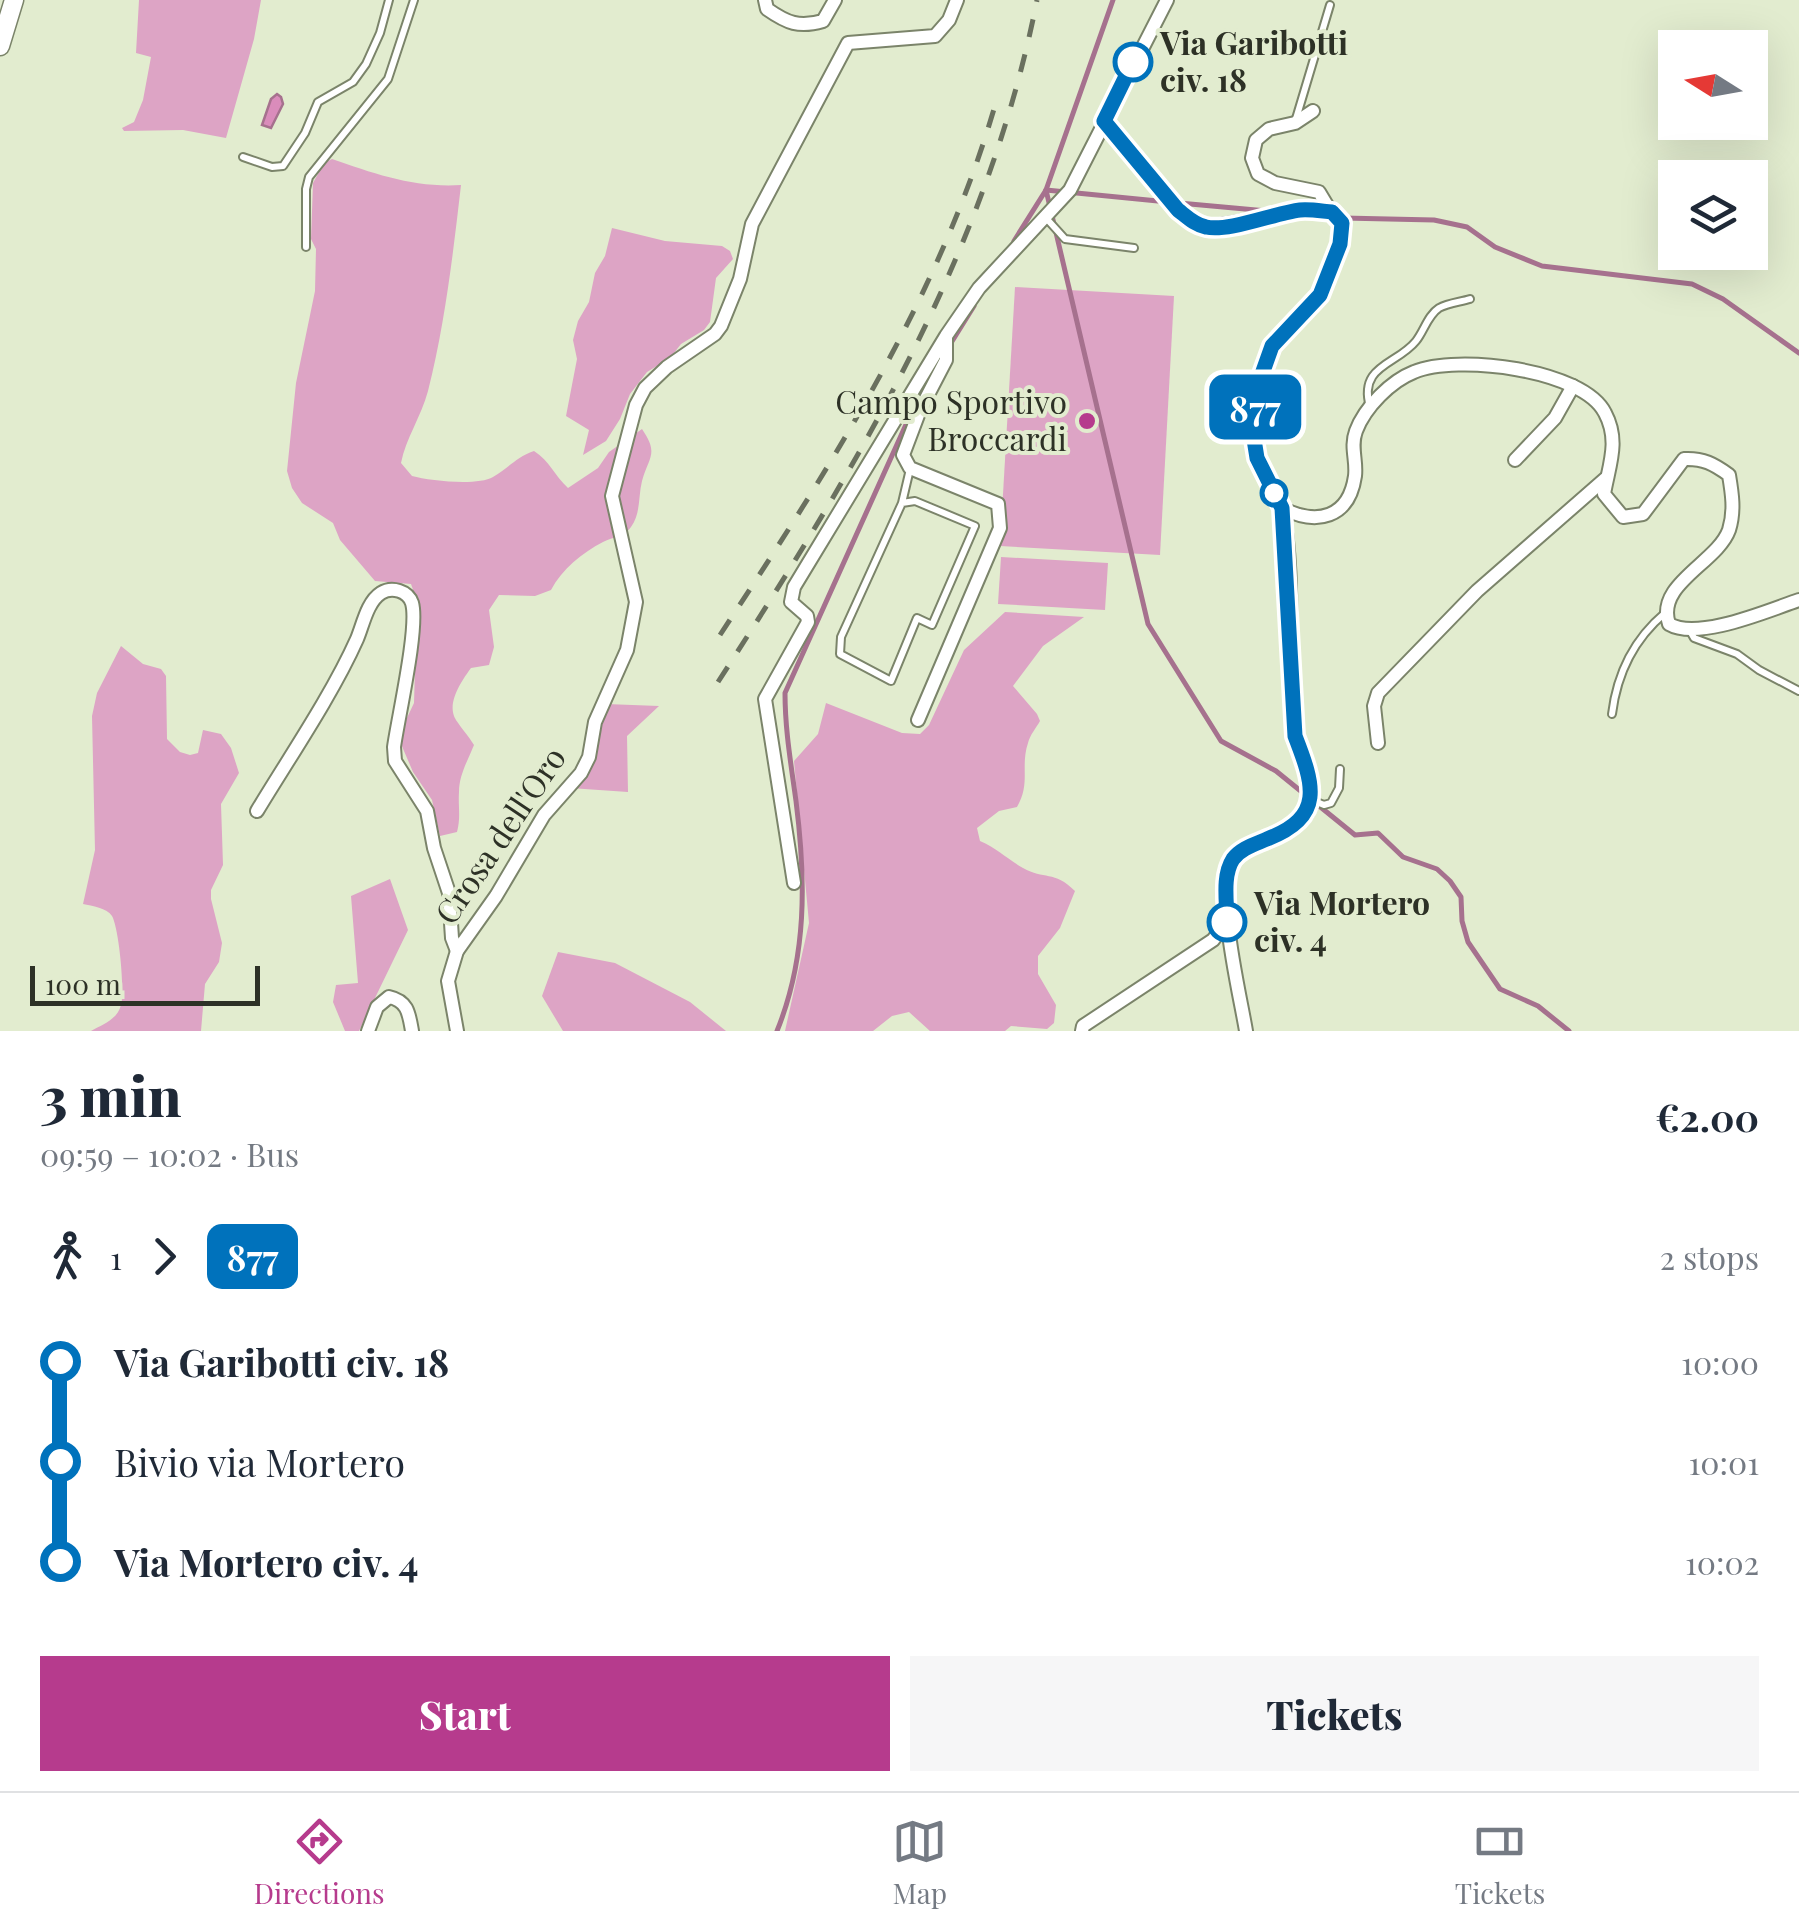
<!DOCTYPE html>
<html lang="en">
<head>
<meta charset="utf-8">
<style>
	:root { --surface:#fff; --page:#f6f6f7; --text:#1f2937; --muted:#747a83; --line:#e0e1e3; --accent:#b63b8d }
	body { margin:0; font-family:"Playfair Display",serif; background:var(--page); color:var(--text); height:100vh; display:flex; flex-direction:column; font-size:38px; white-space:nowrap }
	* { box-sizing:border-box; margin:0 }
	p { font-size:32px; color:var(--muted) }
	.icon { flex:none; width:55px; height:55px; fill:none; stroke:currentColor; stroke-width:2; stroke-linecap:round; stroke-linejoin:round }
	.map { position:relative; height:1031px; overflow:hidden }
	.sheet { display:flex; flex-direction:column; background:var(--surface); flex:1 }
	.sheet>* { flex:none }
	.badge { padding:0 20px; border-radius:15px; font-size:35px; line-height:65px }
	.needle { width:65px; rotate:281deg }
	.tools { position:absolute; left:1658px; top:30px; display:grid; gap:20px }
	.tools a { display:grid; place-items:center; width:110px; height:110px; border-radius:0px; background:var(--surface); box-shadow:0 10px 40px #0002; font-size:50px }
	.scale { position:absolute; left:30px; bottom:25px; width:230px; box-sizing:border-box; padding-left:10px; border:5px solid #2d3126; border-top:0; font-size:28px; line-height:35px; white-space:nowrap; color:#2d3126; -webkit-text-stroke:8px #e2eccf; paint-order:stroke }
	.map>.badge { position:absolute; translate:-50% -50%; box-shadow:0 0 0 5px #fff }
	.legs { display:flex; align-items:center; gap:15px; height:110px; padding:0 40px; font-size:32px }
	.legs p { margin-inline-start:auto }
	.summary { display:flex; align-items:center; justify-content:space-between; height:170px; padding:0 40px }
	h1 { font-size:55px; font-weight:800; line-height:75px }
	.button { display:flex; gap:20px; margin-top:auto; padding:20px 40px }
	.button a { flex:1; height:115px; border-radius:0px; background:var(--accent); color:#fff; font-size:40px; font-weight:800; line-height:115px; text-align:center }
	.button a+a { background:var(--page); color:var(--text) }
	ul { padding:0 40px; list-style:none }
	li { display:flex; align-items:center; gap:35px; height:100px; font-size:38px }
	li i { display:grid; place-items:center; width:15px; height:100%; margin:0 12px; background:currentColor }
	li i::after { content:''; width:25px; height:25px; margin:-12px; border:8px solid; border-radius:50%; background:var(--surface) }
	li p { margin-inline-start:auto }
	li:first-child i { background:linear-gradient(#0000 50%,currentColor 0) }
	li:last-child i { background:linear-gradient(currentColor 50%,#0000 0) }
	.tab-bar { display:flex; justify-content:space-around; align-items:center; height:140px; border-top:2px solid var(--line); background:var(--surface); font-size:28px; color:var(--muted) }
	.tab-bar a { display:grid; justify-items:center; gap:5px }
	.tab-bar .selected { color:var(--accent) }
	.map>svg:first-child { display:block }
</style>
</head>
<body>
<div class="map">
<svg width="1799" height="1031" viewBox="0 0 1799 1031">
	<rect width="100%" height="100%" fill="#e2eccf"/>
	<g fill="#dda4c5">
		<polygon points="139,0 261,0 254,39 226,138 183,130 124,131 122,128 134,122 143,100 151,57 136,53"/>
		<path d="M332,159c43,15 83,29 129,26 -8,69 -16,139 -33,206 -7,26 -22,47 -27,72l11,13c18,5 66,10 81,1 16,-9 23,-20 41,-26 16,10 20,24 34,37l30,-20 11,-16 33,-23c17,25 7,27 0,52 -4,16 -1,32 -11,46 -6,9 -18,10 -28,15 -21,11 -41,27 -52,48l-16,6 -36,-1 -10,15 5,37 -5,18 -18,3c-8,11 -23,32 -17,48 2,6 15,20 20,29 -6,15 -15,30 -15,47 -1,15 2,25 -2,40l-17,4 -8,-36 -19,-28 -15,-35 16,-34 3,-102 -6,-17 -36,-3 -35,-41 -7,-17 -31,-20 -10,-15 -5,-17 9,-88 19,-92 1,-42 -5,-10 2,-56 11,-20z"/>
		<polygon points="612,228 665,241 722,246 730,251 733,259 716,278 710,322 704,330 681,344 670,358 647,372 630,394 620,419 606,441 583,455 589,430 566,416 577,359 573,340 578,321 589,302 595,273 605,256"/>
		<polygon points="1015,287 1174,296 1160,555 1000,546"/>
		<polygon points="1001,557 1108,563 1105,610 998,604"/>
		<path d="M1005,612l79,5 -41,29 -30,40 24,28 3,7c-4,7 -10,14 -12,22 -8,24 3,40 -11,64l-18,4 -22,17 3,13c17,7 27,18 43,27 21,12 31,2 52,23l-15,37 -22,28v18l18,31 -2,18 -7,6 -36,-3 -6,5h-75l-21,-19 -17,4 -19,15h-88l24,-108 -15,-162 24,-27 8,-31 76,30 18,1 9,-9 35,-75z"/>
		<path d="M121,646l22,18 18,5 5,7 1,63 13,13 10,3 8,-2 5,-23 18,4 10,14 8,25 -18,31 2,61 -12,25v9l11,44 -3,19 -14,22 -4,47h-110c12,-7 26,-11 30,-26 4,-13 -2,-77 -9,-89 -5,-8 -20,-10 -29,-12l12,-54 -3,-134 5,-23z"/>
		<polygon points="606,704 659,706 627,736 628,792 570,788"/>
		<polygon points="390,879 408,930 359,1031 345,1031 333,1002 336,985 358,983 351,896"/>
		<polygon points="558,952 615,963 690,1002 726,1031 563,1031 542,996"/>
	</g>
	<polygon fill="#da8cbb" stroke="#a6718e" stroke-width="2.5" points="277,94 281,97 283,104 271,128 262,125 271,99"/>
	<g fill="none" stroke-linecap="round" stroke-linejoin="round">
		<g stroke="#a6718e" stroke-width="5">
			<polyline points="1046,190 1148,624 1221,741 1276,771 1355,835 1378,833 1403,857 1437,869 1450,881 1461,897 1462,921 1468,942 1500,989 1538,1006 1569,1031"/>
			<polyline points="1046,190 1168,202"/>
			<polyline points="1179,203 1267,211"/>
			<polyline points="1343,218 1434,220 1467,227 1495,247 1542,266 1692,284 1723,299 1799,353"/>
			<polyline points="1014,241 1046,190 1113,0"/>
			<polyline points="951,343 974,306"/>
			<path d="M777,1031c30,-74 29,-151 19,-230 -5,-37 -11,-71 -11,-108l137,-304 12,-19"/>
		</g>
		<defs>
			<g id="lane">
				<polyline points="1295,122 1330,5"/>
				<polyline points="243,157 272,167 283,166 305,133 318,102 353,82 366,64 380,33 389,0"/>
				<polyline points="1046,218 1065,239 1134,248"/>
				<polyline points="306,247 306,189 309,177 388,79 414,0"/>
				<path d="M1370,407c-12,-42 27,-42 46,-66 8,-10 12,-26 23,-33 9,-5 21,-6 31,-9"/>
				<polyline points="902,503 915,501 975,526 932,625 917,618 891,681 840,654 841,637 902,503 910,469"/>
				<polyline points="1690,631 1694,638 1737,654 1759,670 1799,691"/>
				<path d="M1612,714c5,-40 22,-75 53,-101"/>
				<polyline points="1312,800 1324,805 1331,803 1339,788 1340,769"/>
			</g>
			<g id="street">
				<path d="M765,0l2,9c20,14 32,19 56,12l12,-21"/>
				<polyline points="1313,111 1295,123 1269,129 1256,140 1252,158 1258,174 1275,183 1319,192 1331,212"/>
				<path d="M1104,121l75,89 23,17c26,1 128,-31 138,-7 7,15 -13,65 -23,78 -14,17 -34,31 -46,50 -7,12 -12,28 -14,43 -4,21 -7,46 0,67 6,19 22,35 26,55 13,68 3,148 12,218 2,20 15,38 17,58 3,53 -60,40 -79,71 -19,30 7,134 13,171"/>
				<polyline points="1515,460 1555,418 1573,386"/>
				<path d="M1282,508c35,18 67,10 73,-32 2,-16 -5,-29 1,-45 9,-24 35,-50 58,-59 42,-18 169,-3 191,41 15,28 4,52 -1,81l19,23 20,-3 41,-55c19,-1 30,5 45,16 3,18 6,36 0,55 -12,33 -74,54 -60,94 29,17 100,-14 130,-24"/>
				<polyline points="918,720 1000,528 998,504 910,468 903,455 920,410 946,360 946,338"/>
				<polyline points="1378,743 1374,706 1378,693 1477,591 1605,479"/>
				<path d="M257,811c32,-53 75,-116 100,-172 6,-14 10,-37 24,-46 11,-7 27,-2 31,10 7,24 -14,115 -18,144l1,14 32,50 7,37 15,45 3,45 5,13"/>
				<polyline points="794,883 765,699 808,622 807,616 791,602 794,587 946,336 979,288 1070,190 1167,0"/>
				<path d="M368,1031l9,-24 12,-10c19,4 20,17 23,34"/>
				<polyline points="457,1031 448,981 457,951 496,896 544,815 581,773 589,757 595,722 627,650 636,602 612,496 636,405 645,388 667,367 715,334 721,326 740,279 752,224 848,43 935,36 949,20 957,0"/>
				<polyline points="1082,1031 1083,1026 1213,940 1227,922"/>
			</g>
			<polyline id="secondary" points="0,46 14,0"/>
		</defs>
		<use href="#lane" stroke="#7b846a" stroke-width="10"/>
		<use href="#street" stroke="#7b846a" stroke-width="16"/>
		<use href="#secondary" stroke="#7b846a" stroke-width="21"/>
		<use href="#lane" stroke="#fff" stroke-width="6"/>
		<use href="#street" stroke="#fff" stroke-width="12"/>
		<use href="#secondary" stroke="#fff" stroke-width="18"/>
		<g stroke="#6a705f" stroke-width="5" stroke-dasharray="18 18" stroke-linecap="butt">
			<path d="M720,635c109,-166 217,-333 274,-526"/>
			<path d="M718,682c138,-214 269,-428 319,-682"/>
		</g>
	</g>
	<g fill="none" stroke-linecap="round" stroke-linejoin="round">
		<defs>
			<path id="line-1" d="M1133,62l-29,59 74,89c9,7 17,15 28,17 23,5 69,-14 94,-17 10,-1 21,1 32,2l10,11 -2,21 -20,51 -48,51 -15,42 -4,45 4,25 25,50 13,228c19,49 30,81 -28,103 -11,5 -26,9 -34,20 -11,17 -6,43 -6,63"/>
		</defs>
		<use href="#line-1" stroke="#fff" stroke-width="22"/>
		<use href="#line-1" stroke="#0072bc" stroke-width="15"/>
	</g>
	<g fill="#fff" stroke="#0072bc" stroke-width="5">
		<circle cx="1133" cy="62" r="18"/>
		<circle cx="1274" cy="493" r="12"/>
		<circle cx="1227" cy="922" r="18"/>
	</g>
	<circle fill="#b63b8d" stroke="#e2eccf" stroke-width="4" cx="1087" cy="421" r="10"/>
	<g text-anchor="middle" stroke-width="8" stroke-linejoin="round" paint-order="stroke">
		<g font-size="32" font-weight="bold" fill="#2d3126" stroke="#e2eccf" text-anchor="start">
			<text x="1160" y="55">Via Garibotti<tspan x="1160" dy="37">civ. 18</tspan></text>
			<text x="1254" y="915">Via Mortero<tspan x="1254" dy="37">civ. 4</tspan></text>
		</g>
		<g font-size="32" fill="#2d3126" stroke="#e2eccf" text-anchor="end">
			<text x="1067" y="414">Campo Sportivo<tspan x="1067" dy="37">Broccardi</tspan></text>
		</g>
		<g font-size="32" fill="#2d3126" stroke="#e2eccf">
			<text transform="translate(501 836) rotate(-56)" y="11">Crosa dell'Oro</text>
		</g>
	</g>
</svg>
<div class="tools">
<a><svg class="needle" viewBox="-14 -14 28 28"><path d="M0-13l5 13h-10z" fill="#e53935"/><path d="M0 13l5-13h-10z" fill="#747a83"/></svg></a>
<a><svg class="icon" aria-label="layers" viewBox="0 0 24 24"><path d="M12 4l9 5-9 5-9-5zM3 14l9 5 9-5"/></svg></a>
</div>
<div class="scale">100 m</div>
<b class="badge" style="left:1255px;top:407px;background:#0072bc;color:#fff">877</b>
</div>
<section class="sheet">
<div class="summary"><div><h1>3 min</h1><p>09:59 – 10:02 · Bus</p></div><b>€2.00</b></div>
<div class="legs"><svg class="icon" aria-label="walk" viewBox="0 0 24 24"><circle cx="13" cy="4" r="2"/><path d="M13 8l-2 6 4 7M11 14l-3 7M7 12l3-4h3l4 4"/></svg>1<svg class="icon" aria-label="forward" viewBox="0 0 24 24"><path d="M9 5l7 7-7 7"/></svg><b class="badge" style="background:#0072bc;color:#fff">877</b><p>2 stops</p></div>
<ul>
<li><i style="color:#0072bc"></i><b>Via Garibotti civ. 18</b><p>10:00</p></li>
<li><i style="color:#0072bc"></i><span>Bivio via Mortero</span><p>10:01</p></li>
<li><i style="color:#0072bc"></i><b>Via Mortero civ. 4</b><p>10:02</p></li>
</ul>
<div class="button"><a>Start</a><a>Tickets</a></div>
</section>
<nav class="tab-bar">
<a class="selected"><svg class="icon" aria-label="directions" viewBox="0 0 24 24"><path d="M12 3l9 9-9 9-9-9zM9 14v-3h6M13 9l2 2-2 2"/></svg>Directions</a>
<a><svg class="icon" aria-label="map" viewBox="0 0 24 24"><path d="M3 6l6-2 6 2 6-2v14l-6 2-6-2-6 2zM9 4v14M15 6v14"/></svg>Map</a>
<a><svg class="icon" aria-label="tickets" viewBox="0 0 24 24"><path d="M3 7h18v10H3zM15 7v10"/></svg>Tickets</a>
</nav>
</body>
</html>
